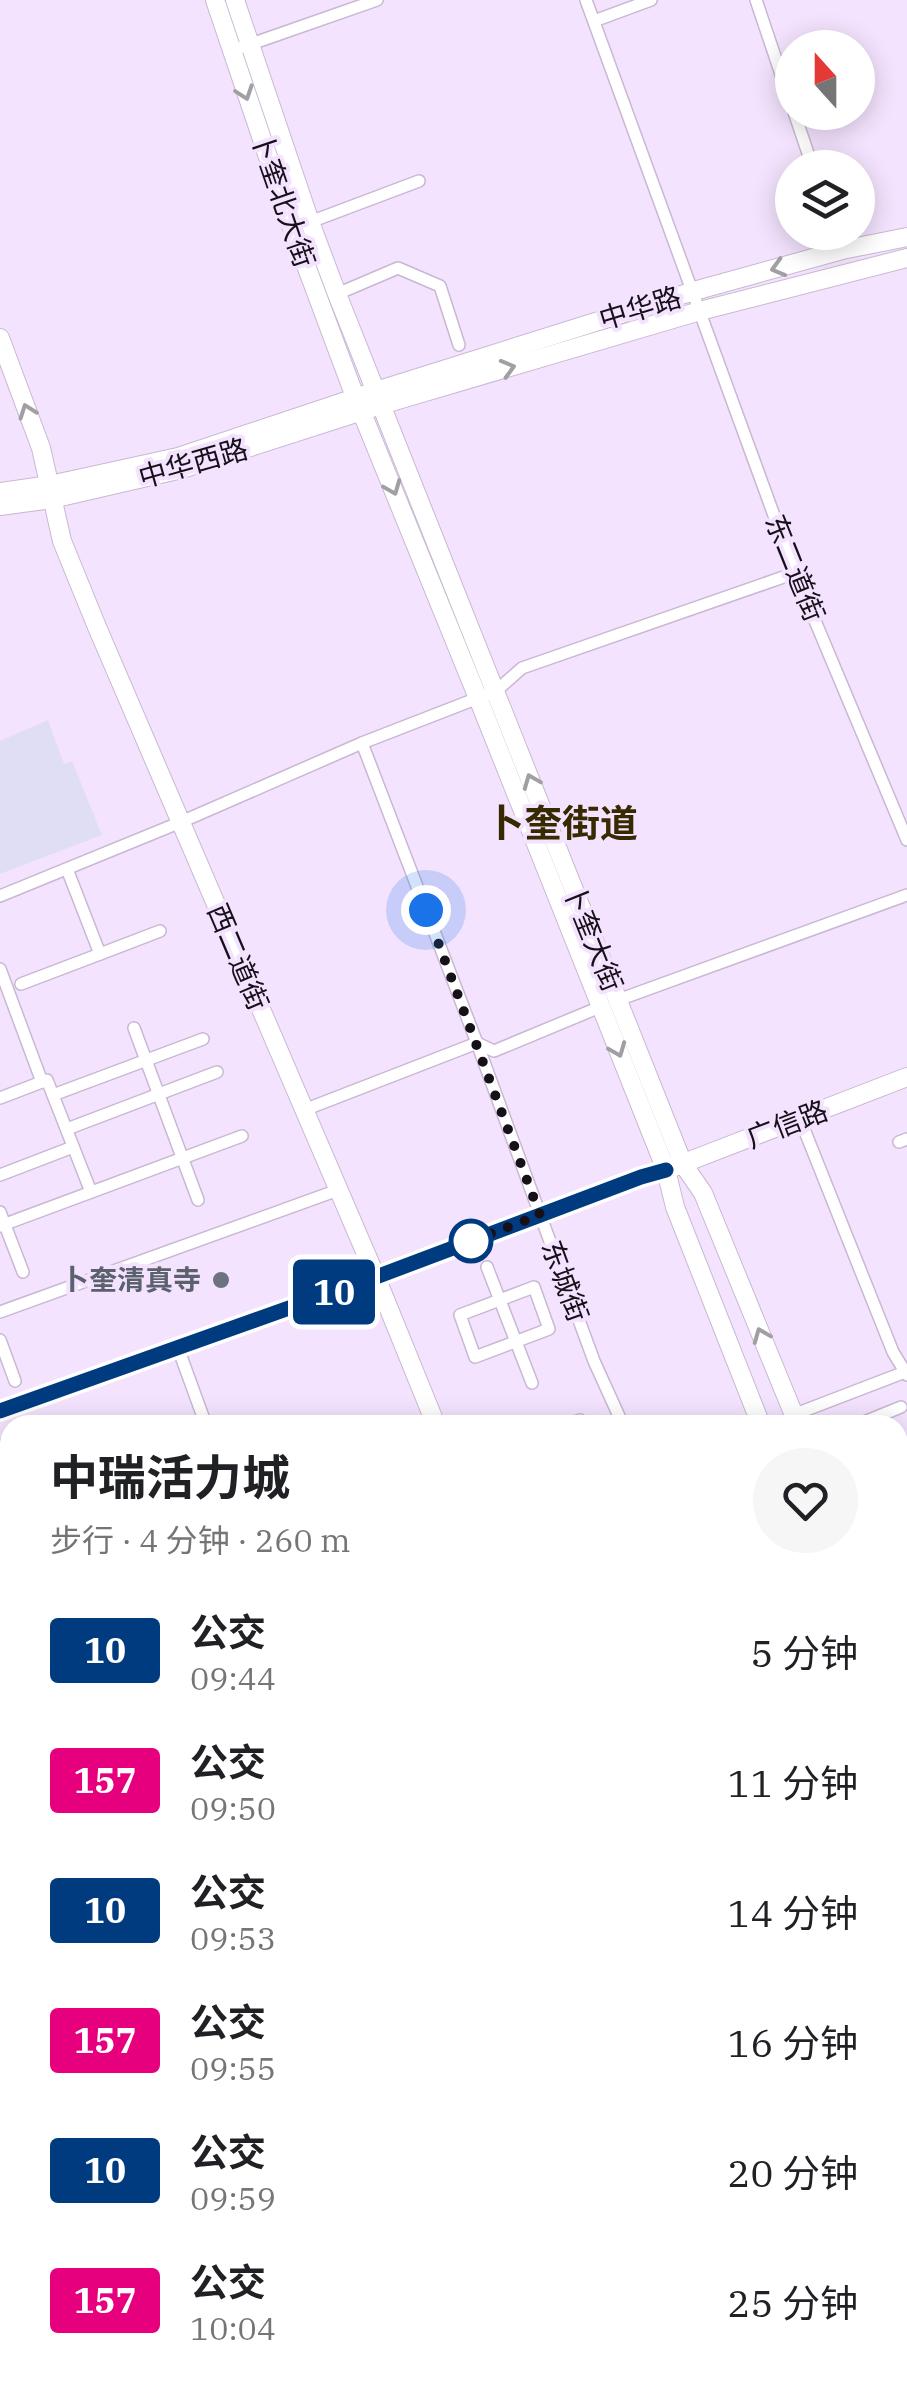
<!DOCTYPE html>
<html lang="zh">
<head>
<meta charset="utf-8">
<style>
	:root { --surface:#fff; --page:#f6f6f6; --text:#202124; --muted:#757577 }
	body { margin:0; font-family:"IBM Plex Serif","Noto Sans SC",serif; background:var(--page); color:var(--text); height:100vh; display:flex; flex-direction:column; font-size:38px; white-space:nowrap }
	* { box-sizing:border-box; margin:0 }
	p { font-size:32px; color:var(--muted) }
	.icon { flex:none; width:55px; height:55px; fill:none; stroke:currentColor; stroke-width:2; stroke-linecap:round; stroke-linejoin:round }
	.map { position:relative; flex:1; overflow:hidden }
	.sheet { position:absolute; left:0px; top:1415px; width:908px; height:972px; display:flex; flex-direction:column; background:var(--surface); border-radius:30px 30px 0 0; box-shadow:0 5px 25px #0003 }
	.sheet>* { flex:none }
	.badge { padding:0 20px; border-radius:8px; font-size:35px; line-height:65px }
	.needle { width:65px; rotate:339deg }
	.tools { position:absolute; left:775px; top:30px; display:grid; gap:20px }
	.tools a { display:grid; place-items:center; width:100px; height:100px; border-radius:50%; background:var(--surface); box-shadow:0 5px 25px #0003; font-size:50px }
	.you { position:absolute; width:50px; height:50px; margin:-25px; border:8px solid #fff; border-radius:50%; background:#1a73e8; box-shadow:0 0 0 15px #1a73e833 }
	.map>.badge { position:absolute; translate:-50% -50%; box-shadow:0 0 0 5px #fff }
	.round { display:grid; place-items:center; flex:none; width:105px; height:105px; border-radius:52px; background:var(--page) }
	.head { display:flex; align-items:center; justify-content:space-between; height:170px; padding:0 50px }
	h1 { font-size:48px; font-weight:700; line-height:75px }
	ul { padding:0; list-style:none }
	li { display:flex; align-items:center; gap:30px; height:130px; padding:0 50px }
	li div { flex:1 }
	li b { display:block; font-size:38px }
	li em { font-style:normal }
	li .badge { min-width:110px; font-weight:700; text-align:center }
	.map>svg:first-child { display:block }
</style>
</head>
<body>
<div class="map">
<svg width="907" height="2387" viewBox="0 0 907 2387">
	<rect width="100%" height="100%" fill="#f4e3fe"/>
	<polygon fill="#ecd7f8" points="898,1748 907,1765 907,1905 898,1907"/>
	<polygon fill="#e0def4" points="48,720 64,764 72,761 102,835 0,874 0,741"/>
	<polygon fill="#bbc688" points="10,2151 10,2378 341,2378 337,2387 0,2387 0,2155"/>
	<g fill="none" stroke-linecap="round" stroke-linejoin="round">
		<defs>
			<g id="street">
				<polyline points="586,0 795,573 907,840"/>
				<polyline points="756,0 792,107"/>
				<polyline points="594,21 651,0"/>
				<polyline points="231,51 377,0"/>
				<polyline points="794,112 813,168"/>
				<polyline points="310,222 419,181"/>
				<polyline points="337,294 398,268 440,286 459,345"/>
				<polyline points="362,743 477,1043 594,1361 623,1425"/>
				<polyline points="0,896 181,822 362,743 496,691 522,668 795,573"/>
				<polyline points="100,954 160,931"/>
				<polyline points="0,969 42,1082"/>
				<polyline points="21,984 100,954 67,869"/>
				<polyline points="618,1000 907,895"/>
				<polyline points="134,1028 198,1200"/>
				<polyline points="53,1095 203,1039"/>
				<polyline points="0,1098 47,1080 91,1192"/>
				<polyline points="304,1110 477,1043 494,1051 600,1007"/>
				<polyline points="800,1119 893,1352 907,1375"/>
				<polyline points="67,1129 217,1072"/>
				<polyline points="899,1142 907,1139"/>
				<polyline points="0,1175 73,1147"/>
				<polyline points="0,1212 23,1272"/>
				<polyline points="0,1226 242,1136"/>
				<polyline points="487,1267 532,1383"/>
				<polygon points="534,1287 549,1329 475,1357 460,1315"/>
				<polyline points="0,1312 338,1190"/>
				<polyline points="0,1340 15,1381"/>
				<polyline points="178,1348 206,1425"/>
				<polyline points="793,1415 905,1372"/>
				<polyline points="566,1425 580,1420 581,1425"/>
				<polyline points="866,1425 864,1422 901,1407"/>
				<polyline points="0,1446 10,1472"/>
				<polyline points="898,1450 907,1447"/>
				<polyline points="0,1495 10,1492"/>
				<polyline points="898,1512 907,1505"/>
				<polyline points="0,1615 10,1608"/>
				<polyline points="0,1697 10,1693"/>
				<polyline points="0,1759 10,1786"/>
				<polyline points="0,2022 10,2039"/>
				<polyline points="898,2079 907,2076"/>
				<polyline points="0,2115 10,2112"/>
				<polyline points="898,2167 907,2164"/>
				<polyline points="898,2228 907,2224"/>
				<polyline points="898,2351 907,2348"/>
				<polyline points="559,2378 590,2387"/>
				<polyline points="880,2378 883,2387"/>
				<polyline points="793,2383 846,2378"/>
				<polyline points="605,2387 608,2378"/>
				<polyline points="698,2387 701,2378"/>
			</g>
			<g id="secondary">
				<polyline points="0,338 41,448 62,541 97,627 376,1277 436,1425"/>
				<polyline points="0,1411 376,1277 641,1177 666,1170 907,1077"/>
				<polyline points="0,1863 10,1862"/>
				<polyline points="362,2387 365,2378"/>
				<polyline points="375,2387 379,2378"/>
				<polyline points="779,2387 782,2378"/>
			</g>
			<g id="primary">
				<polyline points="215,0 292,228 351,386 478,698 666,1170 675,1207 761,1425"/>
				<polyline points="235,0 310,222 337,294 683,1164 703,1193 798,1425"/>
				<polyline points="0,492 50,485 178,457 376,391 694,291 842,250 907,237"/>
				<polyline points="0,506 52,499 182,469 381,405 700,311 907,258"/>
				<polyline points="898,1648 907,1663"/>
				<polyline points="898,1713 907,1728"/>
				<polyline points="898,1938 907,1936"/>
				<polyline points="898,1956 907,1954"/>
			</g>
		</defs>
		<use href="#street" stroke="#c8b8d1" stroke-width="14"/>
		<use href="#secondary" stroke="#c8b8d1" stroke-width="20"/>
		<use href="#primary" stroke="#c8b8d1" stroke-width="20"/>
		<use href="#street" stroke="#fff" stroke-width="11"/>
		<use href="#secondary" stroke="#fff" stroke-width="18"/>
		<use href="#primary" stroke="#fff" stroke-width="18"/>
	</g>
	<defs><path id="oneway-chevron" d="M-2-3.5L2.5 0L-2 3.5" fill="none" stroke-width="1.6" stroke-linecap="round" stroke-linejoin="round" transform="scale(2.5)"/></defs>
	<g stroke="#a29fa3">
		<use href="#oneway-chevron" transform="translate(245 93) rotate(71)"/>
		<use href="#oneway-chevron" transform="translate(778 268) rotate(164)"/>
		<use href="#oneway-chevron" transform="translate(508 368) rotate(-16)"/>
		<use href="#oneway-chevron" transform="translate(27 411) rotate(-110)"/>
		<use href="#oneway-chevron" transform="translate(393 488) rotate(68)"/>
		<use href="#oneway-chevron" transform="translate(531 781) rotate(-112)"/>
		<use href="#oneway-chevron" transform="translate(618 1050) rotate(68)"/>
		<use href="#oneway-chevron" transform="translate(761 1335) rotate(-112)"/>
	</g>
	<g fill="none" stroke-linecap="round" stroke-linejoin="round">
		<defs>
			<polyline id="line" points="0,1411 376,1277 641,1177 666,1170"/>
		</defs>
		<use href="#line" stroke="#fff" stroke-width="22"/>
		<use href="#line" stroke="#003b80" stroke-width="15"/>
		<polyline stroke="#161019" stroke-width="10" stroke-dasharray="0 18" points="426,910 540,1215 471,1241"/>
	</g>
	<circle fill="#fff" stroke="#003b80" stroke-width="5" cx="471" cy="1241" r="20"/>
	<circle fill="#6b7280" stroke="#f4e3fe" stroke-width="4" cx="221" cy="1280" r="10"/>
	<g text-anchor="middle" stroke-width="8" stroke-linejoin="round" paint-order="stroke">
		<g font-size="28" fill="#161019" stroke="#f4e3fe">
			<text transform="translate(283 200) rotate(71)" y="10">卜奎北大街</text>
			<text transform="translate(640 308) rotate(-17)" y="10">中华路</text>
			<text transform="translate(193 463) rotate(-16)" y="10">中华西路</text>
			<text transform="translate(795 568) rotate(68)" y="10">东二道街</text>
			<text transform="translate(593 938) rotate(68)" y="10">卜奎大街</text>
			<text transform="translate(238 957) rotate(67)" y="10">西二道街</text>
			<text transform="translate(787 1124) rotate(-21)" y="10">广信路</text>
			<text transform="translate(565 1281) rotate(70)" y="10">东城街</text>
		</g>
		<g font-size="28" font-weight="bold" fill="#5b616d" stroke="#f4e3fe" text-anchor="end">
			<text x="201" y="1290">卜奎清真寺</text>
		</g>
		<g font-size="38" font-weight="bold" fill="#372900" stroke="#f4e3fe">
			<text x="562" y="837">卜奎街道</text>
		</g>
	</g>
</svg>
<div class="tools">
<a><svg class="needle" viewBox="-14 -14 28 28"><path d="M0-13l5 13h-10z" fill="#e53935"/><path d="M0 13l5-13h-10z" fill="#757577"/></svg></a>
<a><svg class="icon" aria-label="layers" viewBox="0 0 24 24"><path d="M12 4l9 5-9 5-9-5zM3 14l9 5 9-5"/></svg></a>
</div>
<div class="you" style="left:426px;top:910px"></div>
<b class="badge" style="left:334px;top:1292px;background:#003b80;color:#fff">10</b>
<section class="sheet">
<div class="head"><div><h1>中瑞活力城</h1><p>步行 · 4 分钟 · 260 m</p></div><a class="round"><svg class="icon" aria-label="heart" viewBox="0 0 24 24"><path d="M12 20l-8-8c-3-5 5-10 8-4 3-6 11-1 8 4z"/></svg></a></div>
<ul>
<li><span class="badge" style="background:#003b80;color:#fff">10</span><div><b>公交</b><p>09:44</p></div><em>5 分钟</em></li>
<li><span class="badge" style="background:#e6007e;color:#fff">157</span><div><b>公交</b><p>09:50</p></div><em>11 分钟</em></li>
<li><span class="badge" style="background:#003b80;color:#fff">10</span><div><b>公交</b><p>09:53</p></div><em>14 分钟</em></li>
<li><span class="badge" style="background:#e6007e;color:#fff">157</span><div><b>公交</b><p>09:55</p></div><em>16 分钟</em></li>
<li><span class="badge" style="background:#003b80;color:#fff">10</span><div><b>公交</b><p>09:59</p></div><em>20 分钟</em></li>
<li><span class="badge" style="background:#e6007e;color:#fff">157</span><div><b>公交</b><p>10:04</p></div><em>25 分钟</em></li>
</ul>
</section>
</div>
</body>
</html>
